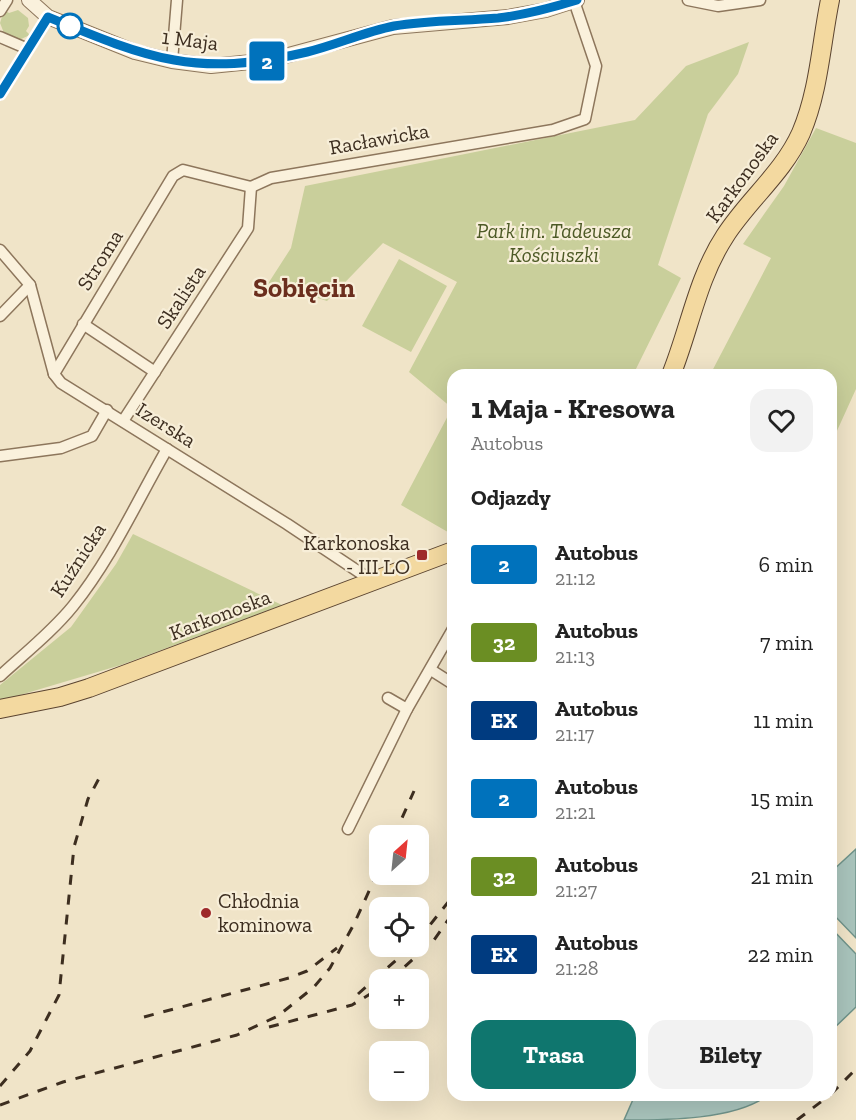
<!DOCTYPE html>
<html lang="pl">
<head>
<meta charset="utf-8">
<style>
	:root { --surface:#fff; --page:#f2f2f2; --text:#222; --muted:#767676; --accent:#0f766e }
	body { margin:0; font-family:"Zilla Slab",serif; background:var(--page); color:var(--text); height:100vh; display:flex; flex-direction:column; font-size:22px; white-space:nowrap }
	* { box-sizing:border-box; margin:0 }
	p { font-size:20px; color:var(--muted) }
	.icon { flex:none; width:33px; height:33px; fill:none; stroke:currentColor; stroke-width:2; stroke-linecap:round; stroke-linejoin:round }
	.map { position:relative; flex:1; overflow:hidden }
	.drawer { position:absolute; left:447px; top:369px; width:390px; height:732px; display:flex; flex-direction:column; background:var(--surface); border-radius:18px; box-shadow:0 6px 24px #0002 }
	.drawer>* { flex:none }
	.badge { padding:0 12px; border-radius:4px; font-size:21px; line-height:39px }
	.needle { width:39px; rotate:27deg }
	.buttons { position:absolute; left:369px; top:825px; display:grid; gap:12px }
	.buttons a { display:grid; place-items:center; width:60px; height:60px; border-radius:12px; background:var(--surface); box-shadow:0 6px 24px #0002; font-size:30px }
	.map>.badge { position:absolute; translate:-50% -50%; box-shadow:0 0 0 3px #fff }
	h2 { padding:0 24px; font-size:22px; line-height:54px }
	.round { display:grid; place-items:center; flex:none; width:63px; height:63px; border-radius:18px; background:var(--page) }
	.head { display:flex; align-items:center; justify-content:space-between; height:102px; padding:0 24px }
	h1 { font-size:28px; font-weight:700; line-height:45px }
	.cta { display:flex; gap:12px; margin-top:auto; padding:12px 24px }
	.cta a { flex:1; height:69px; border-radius:18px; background:var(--accent); color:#fff; font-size:24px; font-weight:700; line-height:69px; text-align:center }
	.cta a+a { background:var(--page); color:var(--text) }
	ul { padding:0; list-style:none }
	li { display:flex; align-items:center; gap:18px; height:78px; padding:0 24px }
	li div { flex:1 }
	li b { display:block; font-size:22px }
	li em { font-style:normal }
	li .badge { min-width:66px; font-weight:700; text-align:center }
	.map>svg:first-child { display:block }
</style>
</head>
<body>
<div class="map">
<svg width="856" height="1120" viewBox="0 0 856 1120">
	<rect width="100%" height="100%" fill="#f0e4c8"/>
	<g fill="#c9cf9b">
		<polygon points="4,10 9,13 18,10 28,18 29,26 26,31 30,35 19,40 4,33 0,23"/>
		<polygon points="749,42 738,74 708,114 658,265 681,278 633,375 453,375 453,535 401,505 452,408 409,372 457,282 383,243 327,301 291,289 262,293 291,248 305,186 635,120 686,66"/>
		<polygon points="816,128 856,143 856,389 831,444 831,375 710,375 771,258 743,244 784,186"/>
		<polygon points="399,259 447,286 411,352 362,326"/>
		<polygon points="133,534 282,605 121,665 0,701 0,685 71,627 116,564"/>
	</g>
	<g fill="#a9c4bc" stroke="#6f938a" stroke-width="1.5">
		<polygon points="856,849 856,938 831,912 831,872"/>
		<polygon points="831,928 856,954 856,1007 831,1031"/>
		<path d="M635,1095h133c-32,25 -101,25 -144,25z"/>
	</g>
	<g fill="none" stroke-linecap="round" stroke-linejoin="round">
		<defs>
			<g id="minor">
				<polyline points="688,0 718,6 760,0"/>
				<polyline points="0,11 7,0"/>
				<polyline points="0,37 28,49"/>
				<polyline points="172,61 177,0"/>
				<polyline points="0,94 48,17"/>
				<polyline points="0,250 30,285 54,374 61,383 287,524 374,582"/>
				<polyline points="0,316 30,285"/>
				<polyline points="83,324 155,372"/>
				<polyline points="54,374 173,176 183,170 251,187 271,178 553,130 585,119 596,66 574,1"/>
				<polyline points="123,421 248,228 251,187"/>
				<polyline points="0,456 61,448 92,436 107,410"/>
				<polyline points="431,670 453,684"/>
				<path d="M0,676c25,-23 52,-44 73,-70 38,-47 64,-105 94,-157"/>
				<polyline points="388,698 407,709"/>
				<polyline points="348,829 407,709 453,629"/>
			</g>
			<polyline id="tertiary" points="29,0 48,17 135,52 172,61 211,66 270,60 393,27 508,17 546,10 577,0"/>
			<g id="primary">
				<path d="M671,375c19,-47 26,-96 54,-139 23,-36 58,-63 76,-103 18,-42 20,-89 29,-133"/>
				<polyline points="0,709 60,697 89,688 453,551"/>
			</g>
		</defs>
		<use href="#minor" stroke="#8d765c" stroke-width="13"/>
		<use href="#tertiary" stroke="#8d765c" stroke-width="16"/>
		<use href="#primary" stroke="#5b4430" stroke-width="20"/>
		<use href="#minor" stroke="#faf1dc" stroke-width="10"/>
		<use href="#tertiary" stroke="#faf1dc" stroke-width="14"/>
		<use href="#primary" stroke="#f3d9a0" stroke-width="18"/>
		<g stroke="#3d2e20" stroke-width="3" stroke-dasharray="10 10" stroke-linecap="butt">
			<polyline points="394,836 414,791"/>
			<polyline points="418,940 453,896"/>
			<polyline points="390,980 434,940 453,913"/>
			<polyline points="358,994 412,946"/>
			<polyline points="144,1017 289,978 307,971 337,948"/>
			<polyline points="269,1027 352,1005 380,988"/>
			<polyline points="0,1086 30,1051 59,995 74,847 88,799 103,771"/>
			<polyline points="831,1094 856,1069"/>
			<polyline points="0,1105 63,1082 237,1035 278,1016 314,987 330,968 354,924 380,867"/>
			<polyline points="797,1120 830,1095"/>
		</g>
	</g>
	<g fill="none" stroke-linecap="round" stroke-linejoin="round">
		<defs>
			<path id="line" d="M0,94l48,-77c102,42 148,61 259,35 29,-7 57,-20 87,-26 34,-6 69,-5 104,-8 27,-3 53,-10 79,-18"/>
		</defs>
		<use href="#line" stroke="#fff" stroke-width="14"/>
		<use href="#line" stroke="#0072bc" stroke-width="9"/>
	</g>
	<circle fill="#fff" stroke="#0072bc" stroke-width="3" cx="70" cy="26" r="12"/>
	<g fill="#9e2a2b" stroke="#f7eed8" stroke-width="2">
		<rect x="416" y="549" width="12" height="12" rx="3"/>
		<circle cx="206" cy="913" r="6"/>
	</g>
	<g text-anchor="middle" stroke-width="4.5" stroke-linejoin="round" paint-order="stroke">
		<g font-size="21" fill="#3d2e20" stroke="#f7eed8">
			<text transform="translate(190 40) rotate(7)" y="7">1 Maja</text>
			<text transform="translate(379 139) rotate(-10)" y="7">Racławicka</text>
			<text transform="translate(742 177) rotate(-54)" y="7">Karkonoska</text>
			<text transform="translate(100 260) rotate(-58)" y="7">Stroma</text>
			<text transform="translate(181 297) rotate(-57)" y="7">Skalista</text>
			<text transform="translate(166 425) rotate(32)" y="7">Izerska</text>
			<text transform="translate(78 560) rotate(-57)" y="7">Kuźnicka</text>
			<text transform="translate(220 615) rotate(-21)" y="7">Karkonoska</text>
		</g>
		<g font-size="21" font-style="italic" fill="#4d5a26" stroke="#f7eed8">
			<text x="554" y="238">Park im. Tadeusza<tspan x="554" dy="24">Kościuszki</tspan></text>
		</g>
		<g font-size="21" fill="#3d2e20" stroke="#f7eed8" text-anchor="end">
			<text x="410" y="550">Karkonoska<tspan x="410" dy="24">- III LO</tspan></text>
			<text x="218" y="908" text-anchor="start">Chłodnia<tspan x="218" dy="24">kominowa</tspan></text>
		</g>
		<g font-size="27" font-weight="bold" fill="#6b2e1e" stroke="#f7eed8">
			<text x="304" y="297">Sobięcin</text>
		</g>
	</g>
</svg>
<div class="buttons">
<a><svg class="needle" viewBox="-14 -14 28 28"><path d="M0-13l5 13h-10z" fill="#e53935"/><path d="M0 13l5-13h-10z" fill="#767676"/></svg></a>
<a><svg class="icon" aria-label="locate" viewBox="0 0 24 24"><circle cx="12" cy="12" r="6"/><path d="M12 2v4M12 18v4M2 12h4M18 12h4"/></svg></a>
<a>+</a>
<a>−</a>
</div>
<b class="badge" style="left:267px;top:61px;background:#0072bc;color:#fff">2</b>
<section class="drawer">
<div class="head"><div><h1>1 Maja - Kresowa</h1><p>Autobus</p></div><a class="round"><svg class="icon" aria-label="heart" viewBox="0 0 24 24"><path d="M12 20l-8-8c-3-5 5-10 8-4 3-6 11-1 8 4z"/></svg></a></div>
<h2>Odjazdy</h2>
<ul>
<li><span class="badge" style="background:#0072bc;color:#fff">2</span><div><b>Autobus</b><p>21:12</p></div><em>6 min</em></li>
<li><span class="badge" style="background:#6b8e23;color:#fff">32</span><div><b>Autobus</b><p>21:13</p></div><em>7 min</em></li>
<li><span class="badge" style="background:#003b80;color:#fff">EX</span><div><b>Autobus</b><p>21:17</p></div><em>11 min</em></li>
<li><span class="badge" style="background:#0072bc;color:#fff">2</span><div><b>Autobus</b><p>21:21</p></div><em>15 min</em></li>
<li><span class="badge" style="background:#6b8e23;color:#fff">32</span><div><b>Autobus</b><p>21:27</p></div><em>21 min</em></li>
<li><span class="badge" style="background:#003b80;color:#fff">EX</span><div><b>Autobus</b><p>21:28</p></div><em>22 min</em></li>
</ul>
<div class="cta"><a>Trasa</a><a>Bilety</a></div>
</section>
</div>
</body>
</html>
